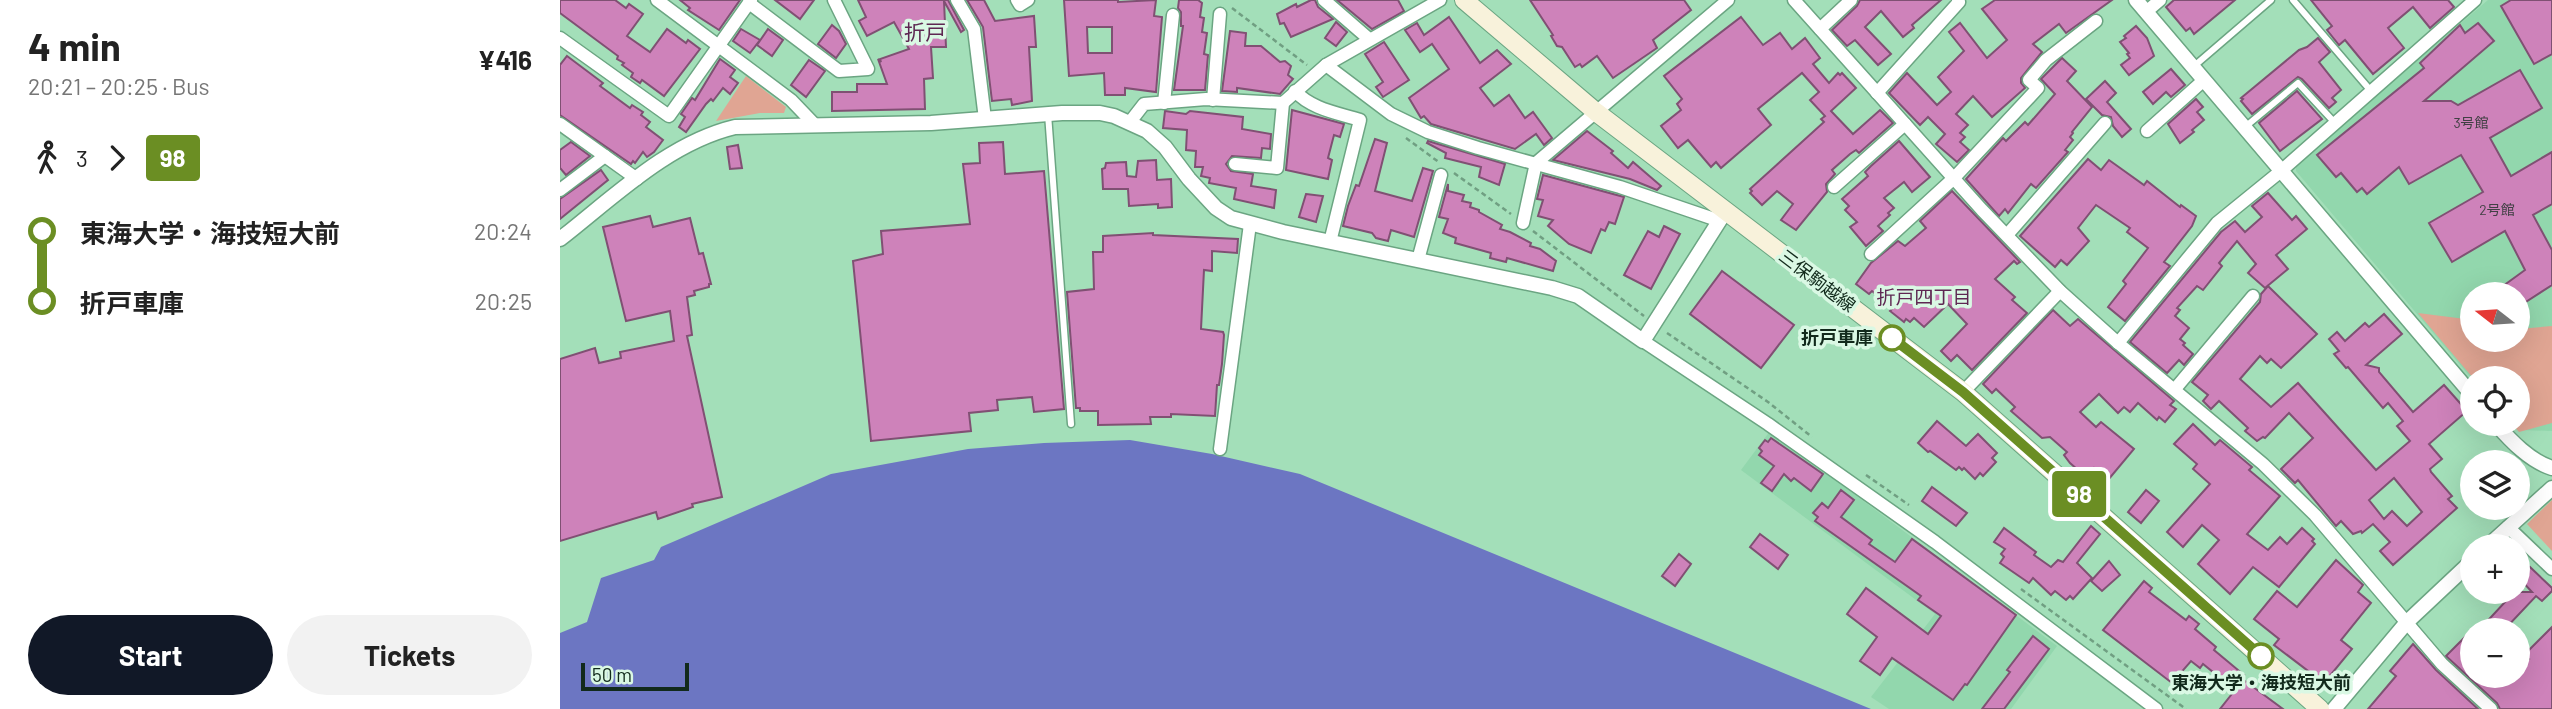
<!DOCTYPE html>
<html lang="en">
<head>
<meta charset="utf-8">
<style>
	:root { --surface:#fff; --page:#f2f2f2; --text:#222; --muted:#767676; --accent:#111827 }
	body { margin:0; font-family:Barlow,"Noto Sans JP",sans-serif; background:var(--page); color:var(--text); height:100vh; display:flex; flex-direction:column; font-size:26px; white-space:nowrap }
	* { box-sizing:border-box; margin:0 }
	p { font-size:23px; color:var(--muted) }
	.icon { flex:none; width:38px; height:38px; fill:none; stroke:currentColor; stroke-width:2; stroke-linecap:round; stroke-linejoin:round }
	.map { position:relative; flex:1; overflow:hidden }
	.drawer { display:flex; flex-direction:column; background:var(--surface); width:560px }
	.drawer>* { flex:none }
	.badge { padding:0 14px; border-radius:5px; font-size:24px; line-height:46px }
	.needle { width:46px; rotate:287deg }
	.controls { position:absolute; left:1900px; top:282px; display:grid; gap:14px }
	.controls a { display:grid; place-items:center; width:70px; height:70px; border-radius:50%; background:var(--surface); box-shadow:0 7px 28px #0002; font-size:35px }
	.scale { position:absolute; left:21px; bottom:18px; width:108px; box-sizing:border-box; padding-left:7px; border:4px solid #122a1c; border-top:0; font-size:19px; line-height:24px; white-space:nowrap; color:#122a1c; -webkit-text-stroke:5px #daf8e4; paint-order:stroke }
	.map>.badge { position:absolute; translate:-50% -50%; box-shadow:0 0 0 4px #fff }
	.legs { display:flex; align-items:center; gap:10px; height:77px; padding:0 28px; font-size:23px }
	.legs p { margin-inline-start:auto }
	.head { display:flex; align-items:center; justify-content:space-between; height:119px; padding:0 28px }
	h1 { font-size:38px; font-weight:700; line-height:52px }
	.button { display:flex; gap:14px; margin-top:auto; padding:14px 28px }
	.button a { flex:1; height:80px; border-radius:42px; background:var(--accent); color:#fff; font-size:28px; font-weight:700; line-height:80px; text-align:center }
	.button a+a { background:var(--page); color:var(--text) }
	ul { padding:0 28px; list-style:none }
	li { display:flex; align-items:center; gap:24px; height:70px; font-size:26px }
	li i { display:grid; place-items:center; width:10px; height:100%; margin:0 9px; background:currentColor }
	li i::after { content:''; width:18px; height:18px; margin:-9px; border:5px solid; border-radius:50%; background:var(--surface) }
	li p { margin-inline-start:auto }
	li:first-child i { background:linear-gradient(#0000 50%,currentColor 0) }
	li:last-child i { background:linear-gradient(currentColor 50%,#0000 0) }
	main { display:flex; flex:1; min-height:0 }
	.map>svg:first-child { display:block }
</style>
</head>
<body>
<main>
<section class="drawer">
<div class="head"><div><h1>4 min</h1><p>20:21 – 20:25 · Bus</p></div><b>¥416</b></div>
<div class="legs"><svg class="icon" aria-label="walk" viewBox="0 0 24 24"><circle cx="13" cy="4" r="2"/><path d="M13 8l-2 6 4 7M11 14l-3 7M7 12l3-4h3l4 4"/></svg>3<svg class="icon" aria-label="forward" viewBox="0 0 24 24"><path d="M9 5l7 7-7 7"/></svg><b class="badge" style="background:#6b8e23;color:#fff">98</b></div>
<ul>
<li><i style="color:#6b8e23"></i><b>東海大学・海技短大前</b><p>20:24</p></li>
<li><i style="color:#6b8e23"></i><b>折戸車庫</b><p>20:25</p></li>
</ul>
<div class="button"><a>Start</a><a>Tickets</a></div>
</section>
<div class="map">
<svg width="1992" height="709" viewBox="0 0 1992 709">
	<rect width="100%" height="100%" fill="#a3dfb9"/>
	<g fill="#92d7ad" fill-rule="evenodd">
		<path d="M1928,0h64v431l-31,-1 -4,-6 -5,3 -3,-3h9v-46h-45v2l-177,-209v-6zM1913,294h45v46h-45z"/>
		<polygon points="1210,431 1497,646 1451,709 1329,709 1311,697 1375,614 1181,470"/>
	</g>
	<g fill="#e0a593">
		<polygon points="186,76 226,107 224,113 200,113 156,121"/>
		<polygon points="1858,313 1913,320 1913,340 1958,340 1958,329 1992,326 1992,423 1959,432 1952,424 1958,424 1958,378 1913,378"/>
		<polygon points="1992,500 1992,551 1967,524"/>
	</g>
	<polygon fill="#6c76c2" points="570,440 652,454 740,474 1311,709 0,709 0,633 27,622 41,578 94,560 101,547 271,474 408,449 484,443"/>
	<g fill="#ce82ba" stroke="#805073" stroke-width="2" fill-rule="evenodd">
		<polygon points="0,0 55,0 66,8 69,4 83,14 67,36 90,52 107,29 126,43 128,40 140,49 104,96 82,80 80,83 71,77 73,73 62,65 64,63 57,59 58,56 0,13"/>
		<polygon points="120,0 180,0 159,30 128,10 130,8"/>
		<polygon points="215,0 254,0 240,19"/>
		<polygon points="298,0 388,0 404,30 401,32 384,1 386,47 371,47 373,78 364,79 365,109 272,111 272,92 297,92 297,84 327,84 318,59 321,62 320,59 349,49 334,22 307,36 299,21 306,17"/>
		<polygon points="407,0 424,0 435,21 474,16 476,47 469,47 472,101 452,105 451,99 432,101 423,27"/>
		<path d="M504,0h54v2l38,-2 -2,16 8,1 -6,75 -31,-4v7h-20l-1,-22 -35,3zM527,27h25v26h-24z"/>
		<polygon points="619,0 638,0 642,3 640,17 644,18 642,32 647,33 644,54 648,55 645,90 614,90 623,26 621,26 621,12 618,8"/>
		<polygon points="751,0 755,0 758,7 773,19 731,37 724,23 720,24 717,14 736,4 737,7"/>
		<polygon points="777,0 838,0 844,11 812,29"/>
		<polygon points="970,0 1124,0 1131,10 1093,40 1097,48 1053,78 1037,56 1022,67 1020,64 1015,67 1002,47 997,46 991,36 993,35"/>
		<polygon points="1300,0 1381,0 1352,25 1354,28 1343,37 1321,11 1305,27 1331,54 1318,65 1295,40 1287,46 1272,30 1297,6"/>
		<polygon points="1435,0 1552,0 1506,33 1499,24 1473,44 1482,52 1461,78 1461,83 1465,88 1432,117 1413,96 1396,114 1408,125 1400,133 1405,137 1400,142 1409,150 1397,162 1376,144 1385,134 1368,117 1360,125 1329,93 1347,73 1377,105 1391,92 1378,77 1404,51 1389,32 1400,23 1427,58 1447,40 1422,9"/>
		<polygon points="1614,0 1675,0 1634,34 1630,28 1626,31 1606,7"/>
		<polygon points="1751,0 1888,0 1894,7 1870,28 1853,7 1828,28 1844,48 1813,74 1785,40 1779,45 1767,30 1772,26"/>
		<polygon points="1951,0 1992,0 1992,54 1974,64 1941,6"/>
		<polygon points="889,17 920,63 937,50 951,64 920,88 934,106 949,95 965,118 973,112 992,138 984,145 976,134 955,149 871,124 864,116 861,118 849,98 889,69 872,44 860,52 845,30 857,23 864,35"/>
		<polygon points="1181,17 1203,45 1220,33 1232,49 1245,38 1260,58 1253,64 1269,83 1278,73 1280,75 1282,73 1296,88 1271,111 1293,134 1320,110 1333,123 1299,153 1296,150 1290,154 1272,170 1275,174 1266,184 1267,192 1236,230 1221,220 1233,204 1217,191 1202,205 1190,193 1192,191 1190,189 1264,122 1261,119 1265,116 1250,100 1259,92 1242,73 1198,109 1211,125 1161,168 1156,162 1151,167 1128,140 1118,148 1101,126 1121,110 1117,104 1122,99 1104,76"/>
		<polygon points="776,22 787,32 776,46 765,38"/>
		<polygon points="1918,23 1934,41 1864,101 1891,101 1898,105 1960,70 1982,108 1930,138 1951,176 1992,152 1992,204 1973,215 1992,250 1992,285 1958,307 1958,294 1932,294 1965,270 1945,231 1892,262 1869,223 1923,192 1901,155 1849,184 1839,167 1807,194 1802,188 1797,192 1781,173 1776,177 1757,155 1864,68 1860,63 1900,25 1905,33"/>
		<polygon points="272,25 279,31 286,44 276,58 258,44"/>
		<polygon points="1576,26 1587,38 1594,56 1569,75 1561,65 1570,58 1567,54 1569,53 1560,42 1566,38 1564,36"/>
		<polygon points="181,29 200,40 190,53 173,41"/>
		<polygon points="208,29 223,40 212,56 197,45"/>
		<polygon points="670,31 686,33 685,46 701,46 720,62 725,61 731,66 728,75 733,79 720,94 677,88 677,92 662,91"/>
		<polygon points="1758,38 1770,52 1759,62 1781,90 1772,98 1776,102 1769,108 1742,79 1738,77 1692,114 1681,101 1683,99 1681,98 1739,50 1747,47"/>
		<polygon points="824,42 849,80 823,97 816,87 823,82 805,54"/>
		<polygon points="7,56 43,83 40,86 70,108 72,105 83,112 81,115 90,122 86,127 103,140 94,152 87,157 83,152 75,163 73,161 71,164 0,115 0,65"/>
		<polygon points="1502,58 1516,71 1507,81 1532,107 1512,132 1513,133 1510,137 1513,140 1505,150 1508,152 1476,188 1471,184 1448,213 1445,209 1439,216 1406,179 1443,138 1446,141 1465,122 1468,125 1495,94 1481,79"/>
		<polygon points="160,59 175,70 170,77 178,83 170,94 163,88 153,101 151,99 146,104 126,132 119,127 125,117 121,114 132,98 135,100"/>
		<polygon points="249,60 265,71 246,97 231,85"/>
		<polygon points="1611,69 1625,85 1611,97 1606,92 1593,104 1583,92"/>
		<polygon points="1545,81 1556,93 1547,102 1571,129 1562,137 1553,126 1551,117 1542,115 1526,99"/>
		<polygon points="1737,91 1762,119 1720,151 1699,123"/>
		<polygon points="1636,99 1643,107 1637,112 1644,120 1632,130 1634,132 1620,143 1608,124"/>
		<polygon points="732,110 784,124 780,137 774,135 768,158 772,160 768,179 726,170"/>
		<polygon points="605,111 626,114 630,111 683,117 682,129 711,134 710,149 702,148 701,158 672,156 666,164 671,171 693,174 691,186 716,190 714,208 674,199 676,188 649,183 650,178 641,176 643,167 635,167 636,151 626,150 627,130 603,128"/>
		<polygon points="1027,131 1053,151 1051,153 1068,168 1073,162 1101,186 1097,190 1070,179 993,160"/>
		<polygon points="815,139 827,143 815,191 852,201 863,168 873,171 854,237 831,230 828,241 816,238 812,233 783,226 788,206 796,185 799,186"/>
		<polygon points="868,141 945,164 939,185 919,177 921,167 885,158 886,153 867,143"/>
		<polygon points="1339,141 1370,177 1352,192 1344,182 1324,198 1334,208 1328,213 1330,215 1318,226 1323,231 1306,246 1290,227 1297,222 1285,210 1289,206 1282,199 1308,176 1305,172 1311,166"/>
		<polygon points="11,142 30,156 6,175 0,168 0,150"/>
		<polygon points="443,142 445,174 484,171 504,409 474,412 472,397 437,400 438,410 409,413 411,431 311,441 293,261 323,254 321,231 410,224 403,164 420,163 419,143"/>
		<polygon points="178,145 182,168 170,169 167,147"/>
		<polygon points="1528,159 1541,170 1549,160 1584,185 1587,181 1620,207 1621,205 1636,216 1632,226 1604,262 1610,266 1565,321 1548,307 1566,284 1563,281 1588,248 1567,232 1570,228 1536,205 1518,228 1529,241 1507,265 1501,260 1495,267 1460,236"/>
		<polygon points="596,160 597,180 611,179 612,207 598,208 598,204 569,206 568,189 543,189 542,169 545,168 546,163 566,162 567,176 576,177 578,161"/>
		<polygon points="41,170 48,180 0,219 0,199"/>
		<polygon points="983,175 1064,197 1055,224 1049,222 1045,231 1041,229 1031,253 1009,244 988,226 993,220 978,216 983,200 977,199"/>
		<polygon points="888,184 888,191 904,195 902,201 911,203 910,207 919,210 919,212 942,225 940,229 950,232 971,243 970,246 980,249 996,261 993,271 947,258 946,262 930,258 931,253 895,243 896,238 883,233 888,219 879,217"/>
		<polygon points="1392,191 1460,262 1457,264 1454,261 1435,279 1455,297 1452,300 1467,313 1412,370 1397,355 1391,361 1381,351 1407,324 1388,304 1364,327 1354,318 1350,322 1346,319 1344,322 1330,311 1333,308 1312,291 1309,294 1296,284 1311,263 1338,241 1345,246 1366,228 1360,221"/>
		<polygon points="1708,193 1732,220 1736,216 1747,229 1716,255 1728,269 1705,288 1688,273 1696,264 1677,241 1659,263 1662,266 1643,290 1637,286 1617,308 1620,310 1615,316 1629,328 1620,339 1625,343 1623,345 1633,354 1624,365 1619,360 1607,373 1570,342 1661,232 1675,221 1685,232 1702,217 1692,206"/>
		<polygon points="746,194 763,196 756,222 739,217"/>
		<polygon points="90,216 93,227 130,218 139,254 143,253 151,284 149,284 149,287 134,291 135,295 127,297 132,335 127,336 162,497 132,504 133,507 98,519 96,512 0,541 0,359 35,348 39,363 61,358 60,352 114,341 110,311 66,321 43,227"/>
		<polygon points="1104,226 1120,234 1091,289 1064,275 1088,231 1099,237"/>
		<polygon points="593,233 593,235 678,239 677,253 652,251 652,271 644,270 641,329 663,332 664,335 662,364 659,385 657,385 655,416 611,414 611,417 590,417 591,424 538,425 538,411 520,411 520,408 516,408 507,292 534,289 533,252 543,252 543,236"/>
		<polygon points="1162,271 1234,325 1201,368 1130,314"/>
		<path d="M1708,286l49,48 -36,34 -10,-9 -4,4 -7,-7 -20,23 31,28 27,-24 78,87 34,-29 -13,-15 6,-5 -15,-18 -5,5 -35,-41 -2,1 -12,-14 5,-3 -10,-12 8,-7 8,9 20,-18 4,4 15,-13 18,20 -36,31 13,3v4l34,40 31,-27 23,26 -38,33 13,15 -12,10 1,3 21,24 -4,3 9,9 -64,57 -13,-14 10,-9 -17,-18 -11,9 -1,-2 -8,3 -12,-13 -5,5 -38,-46 -3,3 -14,-14 32,-31 -24,-25 -24,25 -2,-1 -6,4 -12,-10 3,-3 -29,-27 -8,8 -8,-8 5,-6 -16,-13 68,-80 1,-8zM1834,478l28,34 -15,14 -15,-15 -8,8 -15,-19z"/>
		<polygon points="1493,310 1510,326 1518,319 1614,401 1610,405 1616,409 1605,422 1599,417 1597,420 1578,403 1570,412 1564,407 1558,413 1539,394 1520,412 1536,427 1541,422 1574,449 1548,480 1534,468 1526,477 1510,463 1504,455 1507,452 1490,437 1482,438 1451,411 1455,407 1436,389 1432,393 1423,384"/>
		<polygon points="1377,421 1406,446 1418,434 1437,453 1432,458 1436,462 1423,476 1420,473 1415,479 1404,468 1402,470 1399,467 1396,470 1370,451 1368,452 1358,443"/>
		<polygon points="1633,424 1655,445 1660,440 1692,467 1689,470 1720,496 1687,534 1708,550 1720,537 1727,544 1742,528 1754,539 1752,541 1755,544 1719,587 1693,567 1670,594 1638,564 1659,540 1642,525 1623,547 1607,532 1650,484 1633,469 1637,464 1614,444"/>
		<polygon points="1211,438 1263,474 1251,491 1234,478 1231,481 1224,474 1212,491 1201,483 1214,466 1199,455 1202,451 1199,448 1205,440 1208,442"/>
		<polygon points="1372,487 1407,513 1396,526 1362,501"/>
		<polygon points="1281,490 1294,500 1281,517 1312,540 1309,544 1335,562 1352,539 1456,615 1407,685 1405,684 1393,700 1332,658 1320,675 1300,661 1317,637 1287,614 1306,588 1368,634 1381,616 1358,600 1361,596 1255,521 1258,517 1253,513 1262,503 1268,508"/>
		<polygon points="1586,490 1599,501 1581,523 1568,512"/>
		<polygon points="1531,526 1540,534 1517,563 1532,578 1513,599 1510,596 1506,600 1495,591 1491,595 1473,578 1469,583 1440,563 1444,557 1441,554 1445,549 1434,542 1444,528 1476,552 1474,555 1491,567 1498,560 1503,562"/>
		<polygon points="1200,534 1228,555 1218,569 1190,547"/>
		<polygon points="1119,554 1131,564 1115,586 1102,576"/>
		<polygon points="1776,560 1803,585 1798,592 1811,603 1781,640 1792,649 1764,683 1714,645 1719,639 1694,619 1717,591 1737,607"/>
		<polygon points="1549,561 1560,575 1542,591 1531,581"/>
		<polygon points="1970,567 1992,588 1992,591 1982,601 1976,596 1944,630 1919,630 1946,601 1943,598 1949,592 1972,592 1960,579"/>
		<polygon points="1584,581 1592,588 1589,592 1626,620 1629,616 1639,624 1635,629 1656,647 1654,650 1684,675 1681,678 1723,709 1660,709 1675,690 1643,664 1640,668 1631,661 1612,683 1543,630"/>
		<polygon points="1992,627 1992,709 1940,709 1937,703 1886,656 1913,629 1913,676 1958,676 1958,670 1969,659 1964,655"/>
		<polygon points="1473,636 1489,649 1444,709 1422,709 1450,672 1447,670"/>
		<polygon points="1853,644 1876,670 1918,709 1808,709 1836,676 1830,671"/>
	</g>
	<g fill="none" stroke-linecap="round" stroke-linejoin="round">
		<defs>
			<g id="service">
				<polyline points="1733,0 1811,91"/>
				<polyline points="1633,67 1711,0"/>
				<polyline points="488,114 511,424"/>
				<polyline points="1685,127 1738,83 1775,123"/>
			</g>
			<g id="minor">
				<polyline points="97,0 231,100 255,125"/>
				<polyline points="397,0 414,29 425,119"/>
				<polyline points="457,0 460,5 468,0"/>
				<polyline points="764,0 809,39"/>
				<polyline points="1234,0 1422,210 1500,291 1558,343 1703,464 1755,515 1882,664 1931,709"/>
				<polyline points="189,3 279,71 308,69 274,0"/>
				<polyline points="1586,12 1600,0"/>
				<polyline points="1260,29 1291,0"/>
				<polyline points="0,38 109,116 191,0"/>
				<polyline points="766,65 831,114 868,132 918,148 1060,187 1160,221"/>
				<path d="M735,91c16,18 43,22 65,29l-30,122"/>
				<polyline points="1317,93 1399,2 1398,0"/>
				<polyline points="653,100 660,14"/>
				<polyline points="604,103 613,15"/>
				<polyline points="570,122 584,104 646,99 723,103 766,65 880,0"/>
				<polyline points="0,124 77,179"/>
				<polyline points="1587,131 1644,80"/>
				<polyline points="675,164 717,168 723,103"/>
				<polyline points="1274,187 1345,124"/>
				<polyline points="0,190 45,156"/>
				<polyline points="963,223 976,163 1168,0"/>
				<polyline points="1447,235 1545,123"/>
				<polyline points="1311,254 1394,178 1478,88 1469,80 1486,60 1536,21"/>
				<polyline points="858,260 881,175"/>
				<polyline points="1083,341 1208,424 1375,542 1596,709"/>
				<polyline points="1558,343 1657,223 1721,171 1915,0"/>
				<polyline points="1615,389 1693,296"/>
				<polyline points="1403,392 1500,291"/>
				<polyline points="660,449 690,224"/>
				<polyline points="1948,527 1992,569"/>
			</g>
			<g id="tertiary">
				<polyline points="1576,0 1913,396"/>
				<path d="M0,239c54,-42 108,-96 175,-112l196,-4 131,-10h38l14,3 33,15 18,16 24,32 27,29 15,10 52,14 269,56 26,8 65,45 82,-129"/>
				<path d="M1936,424c15,17 34,37 56,44"/>
				<polyline points="1928,546 1992,488"/>
				<polyline points="1774,709 1847,622 1913,560"/>
			</g>
			<polyline id="secondary" points="904,0 1036,112 1403,392 1760,709"/>
		</defs>
		<use href="#service" stroke="#6ba582" stroke-width="9"/>
		<use href="#minor" stroke="#6ba582" stroke-width="15"/>
		<use href="#tertiary" stroke="#6ba582" stroke-width="17"/>
		<use href="#secondary" stroke="#6ba582" stroke-width="20"/>
		<g stroke="#709f82" stroke-width="2.5" stroke-dasharray="5 3.5" stroke-linecap="butt">
			<polyline points="672,8 747,65"/>
			<polyline points="846,138 880,163"/>
			<polyline points="894,173 951,214"/>
			<polyline points="973,231 1084,316"/>
			<polyline points="1107,333 1208,402 1252,437"/>
			<polyline points="1306,475 1349,505"/>
			<polyline points="1461,589 1626,709"/>
		</g>
		<use href="#service" stroke="#fff" stroke-width="6"/>
		<use href="#minor" stroke="#fff" stroke-width="12"/>
		<use href="#tertiary" stroke="#fff" stroke-width="14"/>
		<use href="#secondary" stroke="#f8f2db" stroke-width="18"/>
	</g>
	<g fill="none" stroke-linecap="round" stroke-linejoin="round">
		<defs>
			<polyline id="line-1" points="1332,338 1403,392 1701,656"/>
		</defs>
		<use href="#line-1" stroke="#fff" stroke-width="16"/>
		<use href="#line-1" stroke="#6b8e23" stroke-width="10"/>
	</g>
	<g fill="#fff" stroke="#6b8e23" stroke-width="3.5">
		<circle cx="1332" cy="338" r="12"/>
		<circle cx="1701" cy="656" r="12"/>
	</g>
	<g text-anchor="middle" stroke-width="7" stroke-linejoin="round" paint-order="stroke">
		<g font-size="14" fill="#414044">
			<text x="1911" y="128">3号館</text>
			<text x="1937" y="215">2号館</text>
		</g>
		<g font-size="18" fill="#122a1c" stroke="#daf8e4">
			<text transform="translate(1257 281) rotate(37)" y="6">三保駒越線</text>
		</g>
		<g font-size="18" font-weight="bold" fill="#122a1c" stroke="#daf8e4" text-anchor="end">
			<text x="1313" y="344">折戸車庫</text>
			<text x="1701" y="689" text-anchor="middle">東海大学・海技短大前</text>
		</g>
		<g font-size="19" fill="#5e2752" stroke="#daf8e4">
			<text x="1364" y="304">折戸四丁目</text>
		</g>
		<g font-size="21" fill="#5e2752" stroke="#daf8e4">
			<text x="365" y="40">折戸</text>
		</g>
	</g>
</svg>
<div class="controls">
<a><svg class="needle" viewBox="-14 -14 28 28"><path d="M0-13l5 13h-10z" fill="#e53935"/><path d="M0 13l5-13h-10z" fill="#767676"/></svg></a>
<a><svg class="icon" aria-label="locate" viewBox="0 0 24 24"><circle cx="12" cy="12" r="6"/><path d="M12 2v4M12 18v4M2 12h4M18 12h4"/></svg></a>
<a><svg class="icon" aria-label="layers" viewBox="0 0 24 24"><path d="M12 4l9 5-9 5-9-5zM3 14l9 5 9-5"/></svg></a>
<a>+</a>
<a>−</a>
</div>
<div class="scale">50 m</div>
<b class="badge" style="left:1519px;top:494px;background:#6b8e23;color:#fff">98</b>
</div>
</main>
</body>
</html>
